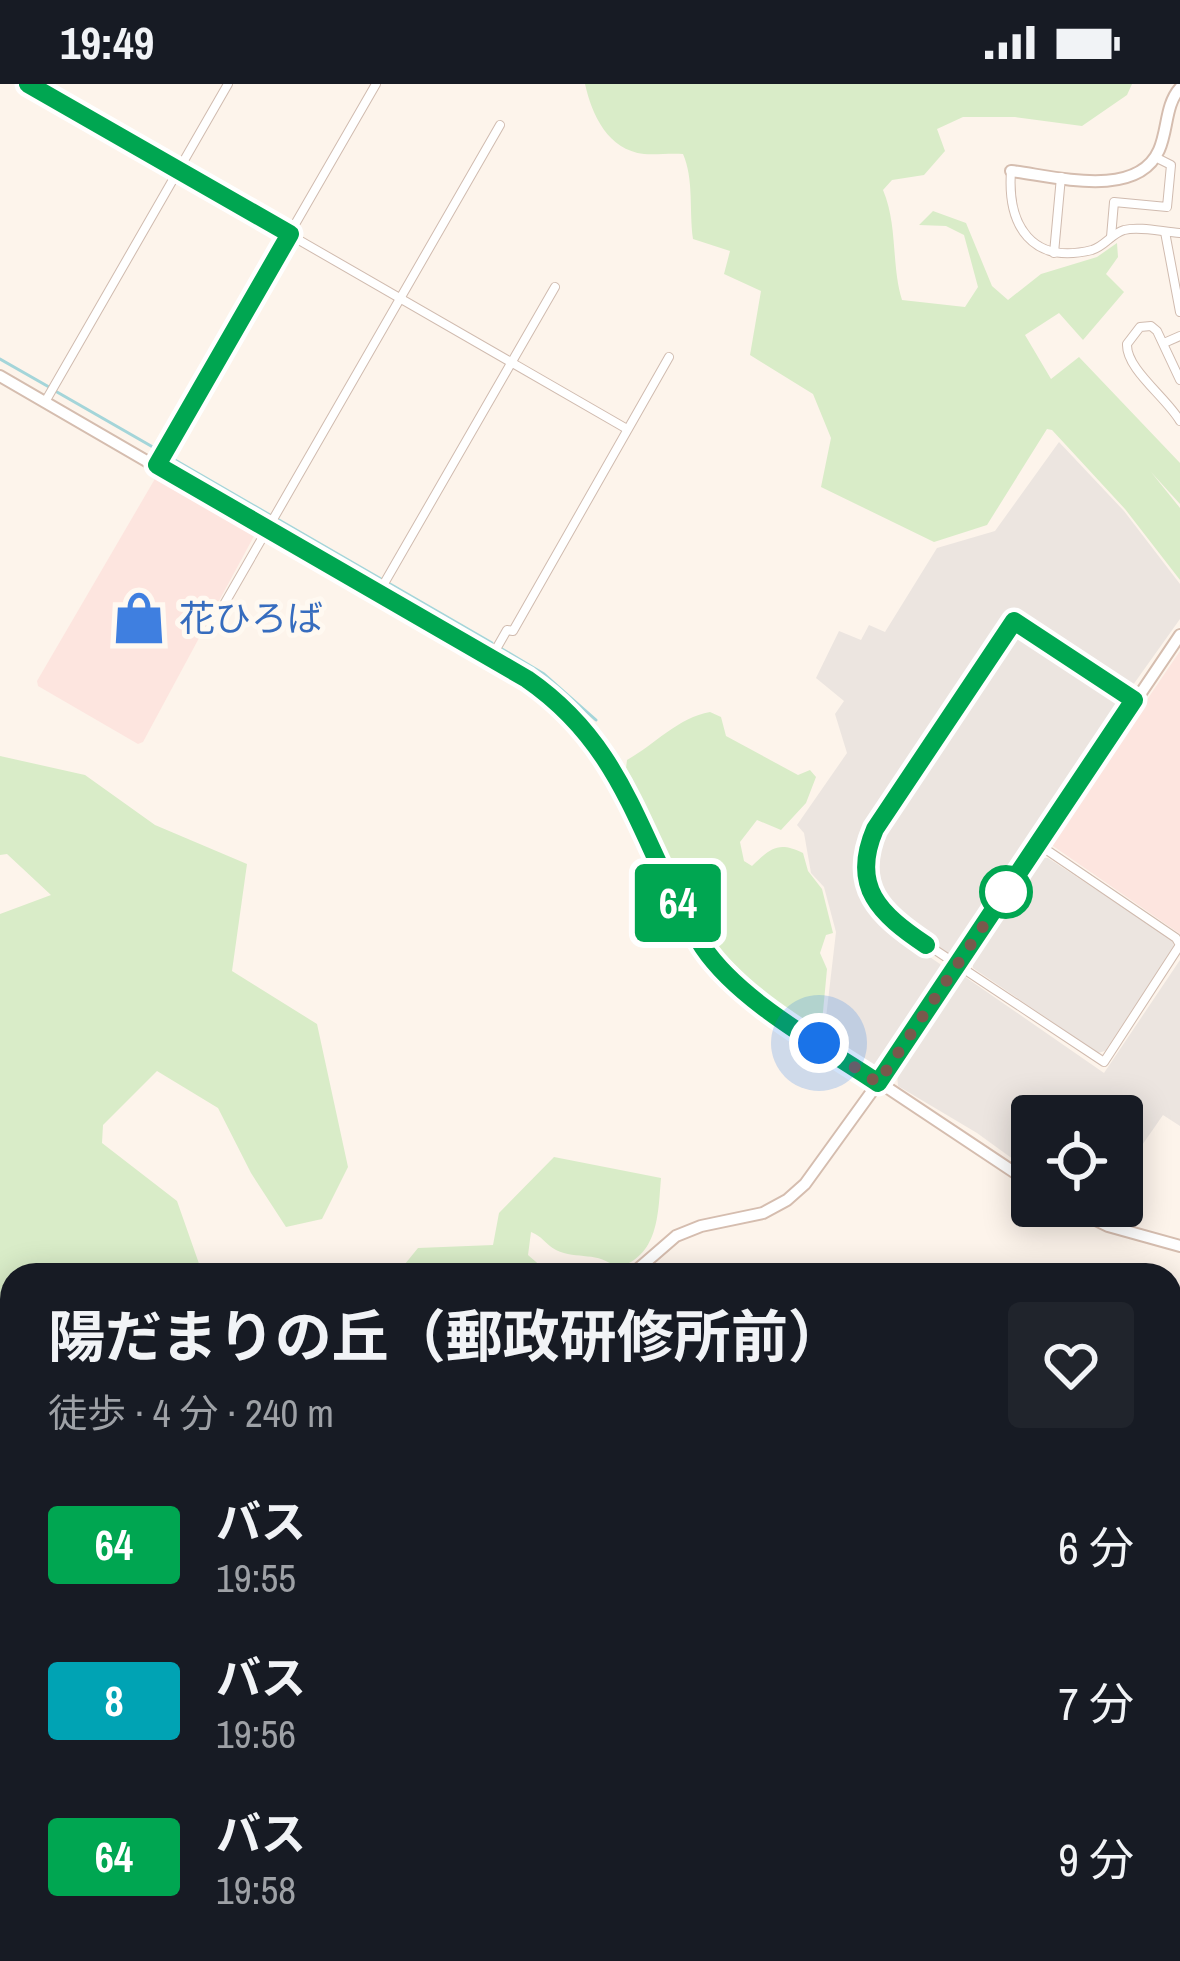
<!DOCTYPE html>
<html lang="ja">
<head>
<meta charset="utf-8">
<style>
	:root { --surface:#171b24; --page:#20242c; --text:#f1f3f6; --muted:#9ea1a6 }
	body { margin:0; font-family:"Archivo Narrow","Noto Sans JP",sans-serif; background:var(--page); color:var(--text); height:100vh; display:flex; flex-direction:column; font-size:45px; white-space:nowrap }
	* { box-sizing:border-box; margin:0 }
	p { font-size:39px; color:var(--muted) }
	.icon { flex:none; width:66px; height:66px; fill:none; stroke:currentColor; stroke-width:2; stroke-linecap:round; stroke-linejoin:round }
	.map { position:relative; flex:1; overflow:hidden }
	.panel { position:absolute; left:0px; top:1179px; width:1182px; height:699px; display:flex; flex-direction:column; background:var(--surface); border-radius:36px 36px 0 0; box-shadow:0 6px 30px #0003 }
	.panel>* { flex:none }
	.badge { padding:0 24px; border-radius:9px; font-size:42px; line-height:78px }
	.tools { position:absolute; left:1011px; top:1011px; display:grid; gap:24px }
	.tools a { display:grid; place-items:center; width:132px; height:132px; border-radius:12px; background:var(--surface); box-shadow:0 6px 30px #0003; font-size:60px }
	.you { position:absolute; width:60px; height:60px; margin:-30px; border:9px solid #fff; border-radius:50%; background:#1a73e8; box-shadow:0 0 0 18px #1a73e833 }
	.map>.badge { position:absolute; translate:-50% -50%; box-shadow:0 0 0 6px #fff }
	.round { display:grid; place-items:center; flex:none; width:126px; height:126px; border-radius:12px; background:var(--page) }
	.head { display:flex; align-items:center; justify-content:space-between; height:204px; padding:0 48px }
	h1 { font-size:57px; font-weight:700; line-height:90px }
	ul { padding:0; list-style:none }
	li { display:flex; align-items:center; gap:36px; height:156px; padding:0 48px }
	li div { flex:1 }
	li b { display:block; font-size:45px }
	li em { font-style:normal }
	li .badge { min-width:132px; font-weight:700; text-align:center }
	.status { display:flex; justify-content:space-between; align-items:center; height:84px; padding:0 60px; background:var(--surface); direction:ltr }
	.status svg { height:33px; fill:currentColor }
	.map>svg:first-child { display:block }
</style>
</head>
<body>
<div class="status"><b>19:49</b><svg viewBox="0 0 49 12"><path d="M0 12V9h3v3zM5 12V6h3v6zM10 12V3h3v9zM15 12V0h3v12zM26 1h20v11H26zM47 4h2v5h-2z"/></svg></div>
<div class="map">
<svg width="1180" height="1877" viewBox="0 0 1180 1877">
	<rect width="100%" height="100%" fill="#fdf4eb"/>
	<g fill="#fde5df">
		<polygon points="156,393 251,447 254,452 143,658 138,660 38,602 37,597"/>
		<polygon points="1180,567 1180,850 1053,762 1052,756"/>
	</g>
	<g fill="#ece5e0">
		<polygon points="1059,358 1124,427 1180,500 1180,535 1133,601 1126,603 1010,528 862,755 860,799 872,828 892,847 940,880 942,885 878,979 870,982 824,951 836,848 824,803 811,789 804,749 797,741 847,669 835,630 844,617 816,594 839,547 861,556 869,541 885,548 937,464 995,447"/>
		<polygon points="1019,546 1119,613 1120,620 954,868 948,870 890,829 875,807 871,770 879,746 1013,547"/>
		<polygon points="1042,774 1048,774 1173,856 1174,863 1105,967 1098,969 973,884 973,878"/>
		<polygon points="1180,876 1180,1042 1163,1031 1122,1090 1122,1032 1032,1032 1032,1089 977,1049 898,1002 897,990 961,890 1104,989"/>
	</g>
	<g fill="#d9ecc8">
		<path d="M585,0h547l-5,11 -45,31 -67,-9h-52l-26,12 8,22 -21,24 -32,5 -9,10c15,36 8,74 19,110l63,7 13,-20 -14,-52 -18,-9 -27,-1 14,-14 33,12 26,63 16,14 33,-26 56,-17 20,-14 1,14 -12,17 18,18 -41,48 -24,-27 -34,22 26,44 28,-22 101,106v41l-29,-32 29,36v72l-55,-71 -73,-79 -5,-1 -60,96 -53,17 -113,-55 10,-49 -18,-44 -63,-39 11,-64 -37,-17 6,-23 -37,-12c-4,-29 1,-60 -10,-85 -13,-1 -27,1 -39,0 -36,-4 -52,-39 -59,-70z"/>
		<path d="M710,628l11,5 5,19 72,39 12,-5 6,7 -10,26 -25,27 -24,-10 -17,22 4,19 8,5c19,-18 26,-25 51,-13l5,18 14,18 11,44 -7,2 -6,18 7,16 -6,64 -54,-37 -49,-48 1,-6 -22,-29 -71,-145 1,-8c27,-15 52,-43 83,-48z"/>
		<polygon points="0,672 85,691 155,741 247,780 232,887 317,940 348,1083 322,1135 286,1143 251,1089 218,1024 157,987 103,1041 102,1059 177,1117 203,1191 12,1191 12,1866 1170,1866 1170,1224 1180,1221 1180,1877 0,1877 0,830 51,811 7,770 0,771"/>
		<path d="M554,1073l107,21c-3,36 -2,79 -45,90 -17,-17 -39,-8 -60,-18 -11,-6 -14,-14 -25,-18l-3,23 23,20h-26l-21,-7 -6,7h-102l22,-27 75,-3 6,-32z"/>
	</g>
	<g fill="none" stroke-linecap="round" stroke-linejoin="round">
		<g stroke="#a4d5d9" stroke-width="3">
			<polyline points="0,275 49,303"/>
			<polyline points="57,308 158,366"/>
			<polyline points="168,372 270,431"/>
			<polyline points="279,436 381,495"/>
			<polyline points="390,500 492,559"/>
			<polyline points="502,565 544,590 596,636"/>
		</g>
		<defs>
			<g id="street">
				<polyline points="28,0 627,345"/>
				<path d="M1011,87c-4,55 21,94 81,79 13,-4 19,-16 32,-20 16,-4 39,2 56,3"/>
				<polyline points="1165,148 1180,228"/>
				<polyline points="1111,153 1114,118 1167,123 1171,81 1155,73"/>
				<polyline points="1054,169 1061,93"/>
				<polyline points="1164,259 1180,252"/>
				<path d="M1180,296l-23,-49 -6,-5 -11,1 -13,17c-1,25 39,53 53,77"/>
				<polyline points="45,318 228,0"/>
				<polyline points="156,381 376,0"/>
				<polyline points="378,510 555,203"/>
				<polyline points="207,550 500,41"/>
				<polyline points="491,574 507,546 513,547 669,273"/>
				<path d="M1038,760l138,94 4,7 -76,117 -208,-138c-30,-25 -36,-60 -21,-95l139,-208 120,79"/>
			</g>
			<g id="secondary">
				<path d="M1011,87c43,5 126,29 148,-21 9,-20 6,-45 21,-62"/>
				<path d="M0,292l548,318c80,64 100,169 155,252 15,23 40,41 60,59l269,179"/>
				<polyline points="1067,1122 1108,1142 1180,1162"/>
				<polyline points="631,1191 676,1152 701,1142 763,1129 787,1116 805,1100 878,999 1180,551"/>
			</g>
		</defs>
		<use href="#street" stroke="#d0bbaf" stroke-width="10"/>
		<use href="#secondary" stroke="#d5bdaf" stroke-width="14"/>
		<use href="#street" stroke="#fff" stroke-width="8"/>
		<use href="#secondary" stroke="#fff" stroke-width="10"/>
	</g>
	<g fill="none" stroke-linecap="round" stroke-linejoin="round">
		<defs>
			<path id="line" d="M28,0l262,150 -133,231 370,214c104,72 112,169 176,268 37,55 120,99 175,136l256,-383 -120,-79 -139,208c-25,58 5,85 51,116"/>
		</defs>
		<use href="#line" stroke="#fff" stroke-width="27"/>
		<use href="#line" stroke="#00a651" stroke-width="18"/>
		<polyline stroke="#79594c" stroke-width="12" stroke-dasharray="0 21.6" points="819,959 878,999 1006,808"/>
	</g>
	<defs>
		<symbol id="shop-bare" viewBox="-9 -9 18 18"><path d="M-5-2.5h2.3a2.7 3.5 0 0 1 5.4 0H5L5.5 6h-11ZM-1.5-2.5h3a1.5 2.3 0 0 0-3 0Z" fill="#3f7fe0" stroke="#fff9f1" stroke-width="2.5" paint-order="stroke"/></symbol>
	</defs>
	<g fill-rule="evenodd">
		<use href="#shop-bare" x="101" y="496" width="76" height="76"/>
	</g>
	<circle fill="#fff" stroke="#00a651" stroke-width="6" cx="1006" cy="808" r="24"/>
	<g text-anchor="middle" stroke-width="10" stroke-linejoin="round" paint-order="stroke">
		<g font-size="36" fill="#366cbe" stroke="#fff9f1" text-anchor="start">
			<text x="179" y="547">花ひろば</text>
		</g>
	</g>
</svg>
<div class="tools">
<a><svg class="icon" aria-label="locate" viewBox="0 0 24 24"><circle cx="12" cy="12" r="6"/><path d="M12 2v4M12 18v4M2 12h4M18 12h4"/></svg></a>
</div>
<div class="you" style="left:819px;top:959px"></div>
<b class="badge" style="left:678px;top:819px;background:#00a651;color:#fff">64</b>
<section class="panel">
<div class="head"><div><h1>陽だまりの丘（郵政研修所前）</h1><p>徒歩 · 4 分 · 240 m</p></div><a class="round"><svg class="icon" aria-label="heart" viewBox="0 0 24 24"><path d="M12 20l-8-8c-3-5 5-10 8-4 3-6 11-1 8 4z"/></svg></a></div>
<ul>
<li><span class="badge" style="background:#00a651;color:#fff">64</span><div><b>バス</b><p>19:55</p></div><em>6 分</em></li>
<li><span class="badge" style="background:#00a3b4;color:#fff">8</span><div><b>バス</b><p>19:56</p></div><em>7 分</em></li>
<li><span class="badge" style="background:#00a651;color:#fff">64</span><div><b>バス</b><p>19:58</p></div><em>9 分</em></li>
</ul>
</section>
</div>
</body>
</html>
